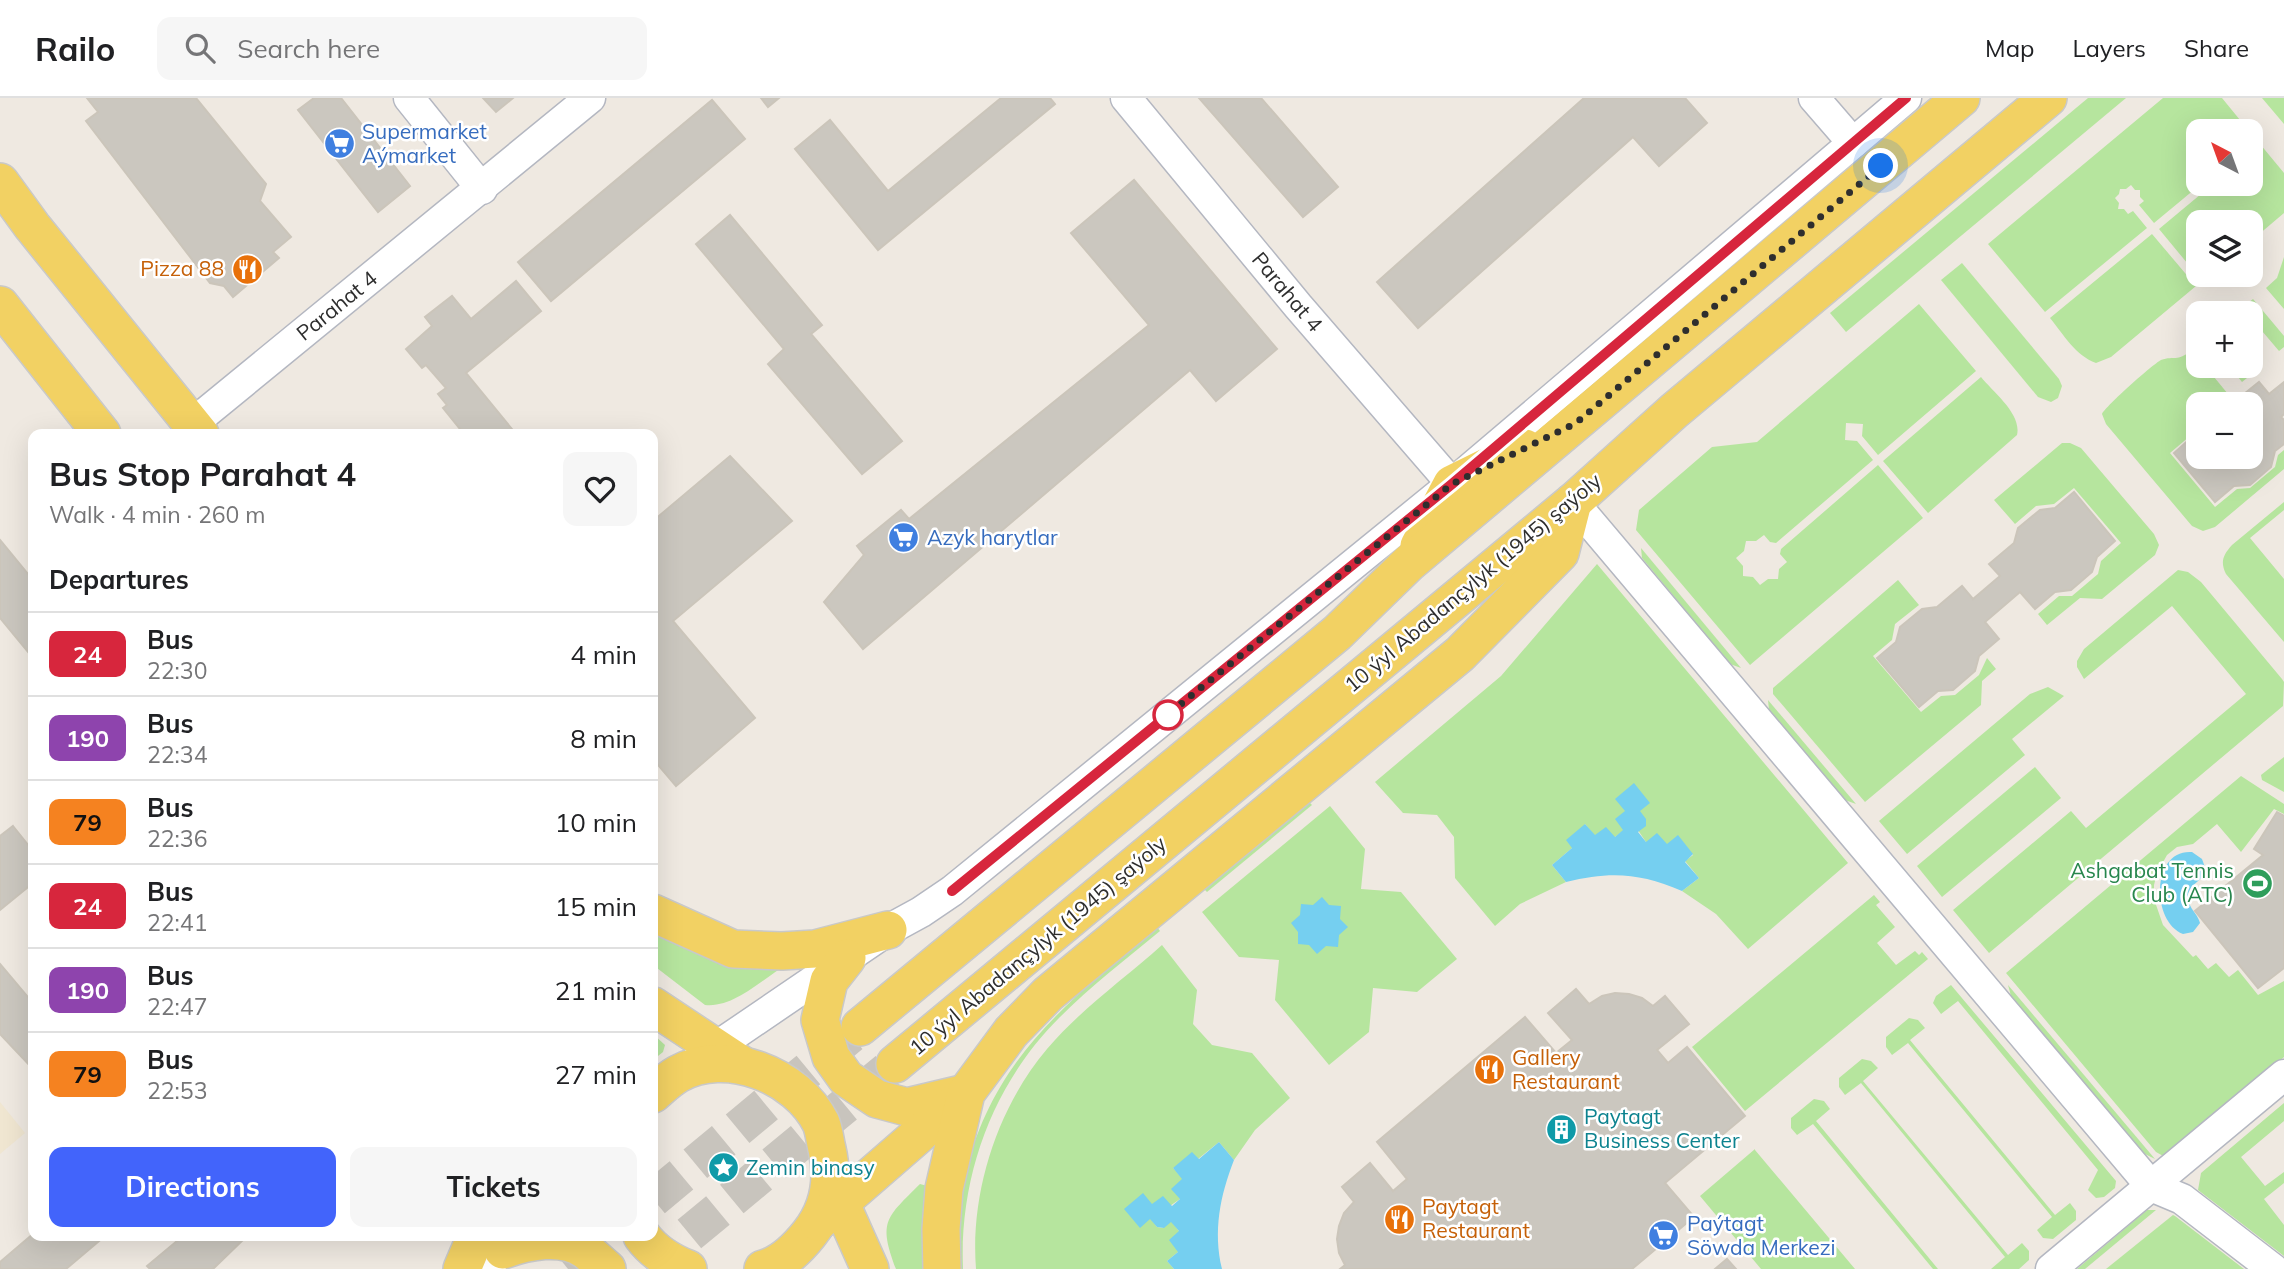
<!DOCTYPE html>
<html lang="en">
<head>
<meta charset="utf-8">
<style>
	:root { --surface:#fff; --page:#f6f6f6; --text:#202124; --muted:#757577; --line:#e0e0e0; --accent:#4264fb }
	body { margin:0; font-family:Mulish,sans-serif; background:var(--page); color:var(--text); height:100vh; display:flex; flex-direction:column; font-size:26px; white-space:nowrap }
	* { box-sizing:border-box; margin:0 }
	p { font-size:23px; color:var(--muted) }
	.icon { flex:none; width:38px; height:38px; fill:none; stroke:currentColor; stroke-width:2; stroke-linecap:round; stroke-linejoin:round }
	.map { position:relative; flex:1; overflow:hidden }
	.panel { position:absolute; left:28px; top:331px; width:630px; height:812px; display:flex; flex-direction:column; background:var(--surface); border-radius:14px; box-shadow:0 7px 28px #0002 }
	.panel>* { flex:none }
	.badge { padding:0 14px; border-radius:10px; font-size:24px; line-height:46px }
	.needle { width:46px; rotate:319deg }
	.tools { position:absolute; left:2186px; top:21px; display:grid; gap:14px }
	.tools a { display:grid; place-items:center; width:77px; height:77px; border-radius:14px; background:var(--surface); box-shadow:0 7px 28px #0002; font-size:35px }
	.you { position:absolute; width:35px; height:35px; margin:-18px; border:5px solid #fff; border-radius:50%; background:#1a73e8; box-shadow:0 0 0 10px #1a73e833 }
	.map>.badge { position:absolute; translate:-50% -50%; box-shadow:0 0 0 4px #fff }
	h2 { padding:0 21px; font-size:26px; line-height:63px }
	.round { display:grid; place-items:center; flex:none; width:74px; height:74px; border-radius:14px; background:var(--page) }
	.overview { display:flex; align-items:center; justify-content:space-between; height:119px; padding:0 21px }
	h1 { font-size:33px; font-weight:700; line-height:52px }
	.action { display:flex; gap:14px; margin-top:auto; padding:14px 21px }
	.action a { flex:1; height:80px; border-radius:14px; background:var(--accent); color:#fff; font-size:28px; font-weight:700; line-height:80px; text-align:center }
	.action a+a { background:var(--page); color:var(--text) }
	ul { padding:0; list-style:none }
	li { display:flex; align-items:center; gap:21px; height:84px; padding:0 21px; border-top:2px solid var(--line) }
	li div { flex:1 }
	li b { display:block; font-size:26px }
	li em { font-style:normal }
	li .badge { min-width:77px; font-weight:700; text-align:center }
	header { display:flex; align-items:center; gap:42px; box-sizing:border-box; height:98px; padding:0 35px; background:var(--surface); border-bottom:2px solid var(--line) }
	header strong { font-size:33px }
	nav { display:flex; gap:38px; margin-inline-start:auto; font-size:24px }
	.search { width:490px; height:63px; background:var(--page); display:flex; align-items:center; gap:18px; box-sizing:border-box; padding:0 24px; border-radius:14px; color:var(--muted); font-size:26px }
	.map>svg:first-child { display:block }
</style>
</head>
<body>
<header>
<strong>Railo</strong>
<div class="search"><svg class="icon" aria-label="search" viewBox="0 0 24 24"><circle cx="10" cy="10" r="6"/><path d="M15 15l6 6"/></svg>Search here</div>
<nav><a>Map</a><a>Layers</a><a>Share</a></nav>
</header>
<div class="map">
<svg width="2284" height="1171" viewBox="0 0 2284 1171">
	<rect width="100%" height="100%" fill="#efe9e1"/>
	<polygon fill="#f0e6d1" points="0,1004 25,1035 0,1056"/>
	<g fill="#b6e59e">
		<polygon points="2088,0 2126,0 1846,234 1830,215"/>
		<polygon points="2163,0 2222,0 2249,33 2198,33 2198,86 2201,86 2154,125 2139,107 2144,103 2140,99 2140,92 2135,92 2131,87 2126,91 2120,91 2119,96 2115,100 2119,105 2118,111 2124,111 2128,116 2133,113 2147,130 2045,214 1988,146"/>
		<polygon points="2262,0 2284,0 2284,26"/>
		<polygon points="2260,46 2284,75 2284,115 2251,143 2250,124 2198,124 2198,177 2210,177 2202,183 2159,131 2213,86 2250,86 2251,54"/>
		<path d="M2152,136l44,52 -85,71 -15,6c-20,-7 -33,-29 -46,-45z"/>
		<polygon points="2284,159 2284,211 2266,190 2277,180"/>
		<polygon points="1962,165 2059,281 2062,288 2058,300 2051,304 2038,299 1941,182"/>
		<polygon points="2253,201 2284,238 2284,249 2279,253 2251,220 2250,215 2247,215 2242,210"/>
		<polygon points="1919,206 1976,273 1878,357 1862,338 1863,326 1846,325 1845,342 1857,343 1873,362 1776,445 1770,444 1764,437 1756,443 1746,443 1744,453 1736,460 1743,468 1743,478 1753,479 1760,487 1768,481 1778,481 1779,471 1787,464 1780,456 1781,451 1878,367 1923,420 1750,567 1636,432 1639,412 1712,349 1757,344"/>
		<path d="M2192,252l6,8v8h7l23,28 -12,10h-18v15l-4,4 -4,13 -20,17 45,54 22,-18 13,-1 25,-21 3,-12 6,-5v19l-69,58 -12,4 -11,-5 -86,-102 -4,-10c4,-8 51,-50 59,-54 14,-5 15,3 31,-10z"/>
		<polygon points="2229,268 2245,268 2252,276 2242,284"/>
		<path d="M1981,279c12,15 41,37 36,58l-89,78 -45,-52z"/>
		<polygon points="2062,345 2070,345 2081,350 2154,436 2159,447 2155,457 2102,501 2080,500 2047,527 2038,516 2059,498 2072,498 2098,476 2101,463 2121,445 2074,390 2054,406 2036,408 2015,426 1994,402"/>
		<path d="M2284,404v8l-34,28 34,41v63l-58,-68c-6,-12 -3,-19 6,-29z"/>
		<polygon points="1641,450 1741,570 1730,566 1642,460"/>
		<polygon points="1597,466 1848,765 1748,851 1716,816 1682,793 1699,780 1685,763 1693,757 1678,738 1667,747 1646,744 1625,713 1624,732 1615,739 1595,738 1585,726 1572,750 1552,767 1566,784 1520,806 1495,828 1455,780 1454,739 1437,717 1403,715 1375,684 1501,578"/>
		<polygon points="2178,472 2188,474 2201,484 2282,581 2284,584 2283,608 1989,855 1953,812 2071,713 2086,730 2246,596 2172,508 2084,581 2077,569 2077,563 2084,551"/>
		<polygon points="1898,482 1919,507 1895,526 1892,542 1873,558 1921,614 1941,598 1955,597 1979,577 1987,560 1996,571 1982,583 1981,607 1865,704 1773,596 1773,590"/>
		<polygon points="2048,589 2064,598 2012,641 2025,657 1907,756 1879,723 2030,596"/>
		<polygon points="1768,602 1856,706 1845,702 1769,612"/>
		<polygon points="2284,659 2284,694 2262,682 2261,677"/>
		<polygon points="2035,669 2061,700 1942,799 1917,768"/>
		<polygon points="2241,678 2284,706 2284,716 2274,711 2241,754 2217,726 2193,746 2177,749 2167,757 2157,775 2154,787 2154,801 2163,827 2193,859 2196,857 2208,871 2216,865 2229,879 2238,872 2258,897 2284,883 2284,959 2165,1059 2156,1054 2006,875"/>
		<polygon points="1310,705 1312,707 1207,794 1204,791 1306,706"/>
		<polygon points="1330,708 1365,751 1361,791 1401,794 1457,861 1417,894 1373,890 1369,934 1329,967 1275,902 1279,862 1239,859 1202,814"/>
		<polygon points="1874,797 1880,804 1876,807 1895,829 1877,845 1896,867 1915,853 1919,857 1922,854 1928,861 1745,1013 1692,949"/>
		<path d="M1157,829l3,4c-34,28 -69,55 -101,87 -66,66 -100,158 -96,251h-7c0,-17 -2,-36 0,-53 2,-12 6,-25 8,-37 28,-121 103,-176 193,-252z"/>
		<path d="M653,835l23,10 103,17 1,9c-22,14 -48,39 -75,36l-52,-40z"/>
		<path d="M1162,847l35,45 -4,34 19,21 40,8 38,45 -35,32 -21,30 -15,-18 -21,17 -25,9 10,11 -3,20 -29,20 6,8 6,1 8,-7 8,10 -1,21 -11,9 7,8h-198c-6,-76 21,-161 71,-220 33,-39 77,-70 115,-104z"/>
		<polygon points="1951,887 2116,1083 2115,1090 2104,1099 2096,1100 2088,1092 2098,1072 1958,903 1941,916 1933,905 1936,898"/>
		<polygon points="2008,887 2155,1061 2143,1055 2011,898"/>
		<polygon points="1909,920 1918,922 1925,930 1910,942 2055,1117 2070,1105 2076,1113 2076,1122 2053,1141 2043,1140 2037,1132 2052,1119 1908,945 1892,957 1886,949 1886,939"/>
		<polygon points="653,936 665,947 663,954 653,962"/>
		<polygon points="1862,961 1871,963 1878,970 1863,983 2008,1157 2022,1145 2029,1153 2029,1162 2019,1171 1991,1171 2005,1159 1861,985 1845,997 1839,989 1839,980"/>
		<polygon points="1814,1001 1824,1003 1830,1011 1816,1023 1938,1171 1933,1171 1813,1026 1797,1037 1791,1030 1791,1020"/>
		<polygon points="2284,1005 2284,1023 2241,1059 2265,1088 2284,1074 2284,1085 2264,1101 2284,1127 2284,1158 2198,1092 2201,1075"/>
		<polygon points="1755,1051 1755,1052 1855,1171 1761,1171 1700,1098"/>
		<path d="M920,1086l11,3 -7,82h-28c-18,-48 -10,-51 24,-85z"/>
		<polygon points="2147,1112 2156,1112 2085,1171 2077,1171"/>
		<polygon points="2173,1117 2175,1118 2244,1171 2106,1171"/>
	</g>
	<g fill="#75cff0">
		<path d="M1634,685l16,20 -10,8 6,8v7l-8,6 8,10 11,-9 10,11 11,-9 15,19 -8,8 14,16 -17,13c-42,-18 -71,-20 -116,-9l-14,-17 20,-17 -6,-8 19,-16 10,11 11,-8 9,10 8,-7 -8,-11 10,-8 -10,-12z"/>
		<path d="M2192,754l10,7 4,11c-4,13 -23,16 -17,33 3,8 9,12 11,20l-7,9 -10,2c-32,-13 -32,-85 9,-82z"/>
		<polygon points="1322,799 1329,807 1341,808 1340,821 1348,829 1339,837 1338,849 1326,848 1317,856 1309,847 1298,846 1298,834 1291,825 1300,817 1301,806 1313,807"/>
		<path d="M1219,1044l15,18c-14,36 -21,71 -12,109h-48l-7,-8 11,-9 -9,-12 10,-9 -8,-9 -7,6 -7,-1 -7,-8 -10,9 -16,-19 19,-16 9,11 11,-8 9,10 8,-7 -9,-10 11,-10 -9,-11 19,-16 7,7z"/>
	</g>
	<g fill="#cbc7bf" stroke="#cbc5ba" stroke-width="2">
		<polygon points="87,0 196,0 266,86 260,103 291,139 273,154 279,160 233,199 224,188 210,185 86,23 98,14"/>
		<polygon points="314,0 341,0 410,88 378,114 298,12"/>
		<polygon points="483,0 513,0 496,14"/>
		<polygon points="761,0 779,0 768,9"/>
		<polygon points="1001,0 1050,0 1055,6 878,152 795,51 830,22 888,93"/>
		<polygon points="1199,0 1261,0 1338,89 1303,119"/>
		<polygon points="1584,0 1685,0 1707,25 1659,68 1633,39 1418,230 1377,184"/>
		<polygon points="712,2 745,41 551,203 518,164"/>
		<polygon points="1134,82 1277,251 1216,303 1190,272 863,551 824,504 864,457 857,448 901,412 909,421 1149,227 1071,135"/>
		<polygon points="730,117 822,227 811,236 902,343 862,376 768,266 784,251 696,146"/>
		<polygon points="516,183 541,213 466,275 516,336 464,336 443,310 447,307 438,296 446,290 426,267 422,270 406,251 432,228 425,219 452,198 471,221"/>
		<polygon points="2259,284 2269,296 2284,284 2284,316 2281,319 2284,322 2284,346 2275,353 2271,369 2250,387 2234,388 2215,404 2174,355 2192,339 2198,323 2198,359 2250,359 2250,306 2218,306 2234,304"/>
		<polygon points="730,358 792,423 673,523 755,620 676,688 653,661 653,423"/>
		<polygon points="2074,394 2115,443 2097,459 2092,474 2071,492 2055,494 2035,511 2020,494 1985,524 1999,541 1979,558 1975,573 1953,592 1938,593 1919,609 1877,560 1896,544 1900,529 1922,511 1937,509 1962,488 1973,501 2000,478 1989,466 2014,445 2018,430 2040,412 2055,410"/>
		<polygon points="0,442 33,482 33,560 0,520"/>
		<polygon points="2277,714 2284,718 2284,870 2258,890 2195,813 2263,757 2254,751"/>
		<polygon points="13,728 33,753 33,785 0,812 0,738"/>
		<polygon points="0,866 33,905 33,971 0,936"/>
		<polygon points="1576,891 1589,906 1602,898 1615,895 1629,896 1642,900 1653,908 1665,898 1689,926 1657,952 1668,965 1687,949 1745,1018 1665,1085 1694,1119 1632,1171 1340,1171 1345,1167 1339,1155 1337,1141 1339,1128 1344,1115 1354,1104 1342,1089 1370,1065 1393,1093 1407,1081 1377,1044 1525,919 1556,955 1572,942 1548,915"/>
		<polygon points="33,1136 33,1138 105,1138 66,1171 0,1171 0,1164"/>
		<polygon points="183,1138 247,1138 213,1171 150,1171 147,1168"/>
		<polygon points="1727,1161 1736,1171 1715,1171"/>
	</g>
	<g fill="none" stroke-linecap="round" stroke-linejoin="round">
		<g stroke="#c8c4bd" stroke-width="37" stroke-dasharray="37 18" stroke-linecap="butt">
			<polyline points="653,1101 854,934"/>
			<polyline points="568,1171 609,1138"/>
			<polyline points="647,1171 895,966"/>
		</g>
		<defs>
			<g id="minor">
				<polyline points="409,0 482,91"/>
				<polyline points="1126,0 1298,208 1452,386"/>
				<polyline points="1814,0 1853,45"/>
				<polyline points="192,326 590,0"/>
				<polyline points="1573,404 2151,1088 2182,1101 2273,1171"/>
				<polyline points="697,962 888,832 921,814 952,793 1452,386 1906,0"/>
				<polyline points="484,1171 517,1138"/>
				<polyline points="2051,1171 2284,977"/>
			</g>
			<g id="major">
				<polyline points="0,84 32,128 200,336"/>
				<polyline points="0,207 102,336"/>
				<polyline points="1419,448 1452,386 1525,350"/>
				<polyline points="653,815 733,851 782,853 815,851 888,832"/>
				<polyline points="847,860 829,883 820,922 831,959 846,980 877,1001 907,1009 966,995"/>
				<polyline points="653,908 742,967"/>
				<polyline points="860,929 1337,535 1409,465 1961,0"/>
				<polyline points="895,966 1573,404 1674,313 2048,0"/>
				<path d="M653,996c8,-7 16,-15 25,-20 48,-27 119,1 143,49 3,7 4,18 6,26 7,31 2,60 -18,85 -12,15 -27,30 -46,35"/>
				<polyline points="835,1084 841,1106 870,1171"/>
				<polyline points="818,1124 963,998"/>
				<path d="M642,1138c11,15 28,26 46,33"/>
				<path d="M503,1152c25,-9 59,-16 82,0 8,6 15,13 22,19"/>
				<polyline points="462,1171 476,1138"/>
				<polyline points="942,1171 941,1131 944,1091 966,995 1011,934 1048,896 1460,556 1560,455 1573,404"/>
			</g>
		</defs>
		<use href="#minor" stroke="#b4b7c1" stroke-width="33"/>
		<use href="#major" stroke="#c9c9c9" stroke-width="40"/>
		<use href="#minor" stroke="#fff" stroke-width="30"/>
		<use href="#major" stroke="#f2d163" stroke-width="37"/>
	</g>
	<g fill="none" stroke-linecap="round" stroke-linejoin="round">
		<defs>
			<polyline id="line" points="952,793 1452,386 1906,0"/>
		</defs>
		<use href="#line" stroke="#fff" stroke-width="16"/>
		<use href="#line" stroke="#d7263d" stroke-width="10"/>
		<polyline stroke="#2e2e2e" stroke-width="7" stroke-dasharray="0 12.6" points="1168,617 1160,623 1452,386 1576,325 1881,68"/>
	</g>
	<defs>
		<symbol id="supermarket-disc" viewBox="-11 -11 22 22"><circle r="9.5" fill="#3f7fe0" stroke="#fff"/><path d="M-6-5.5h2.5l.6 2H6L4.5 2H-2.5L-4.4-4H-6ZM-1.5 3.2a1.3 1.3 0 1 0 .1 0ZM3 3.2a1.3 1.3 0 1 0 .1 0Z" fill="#fff"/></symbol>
		<symbol id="restaurant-disc" viewBox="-11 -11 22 22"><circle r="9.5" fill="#e8710a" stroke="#fff"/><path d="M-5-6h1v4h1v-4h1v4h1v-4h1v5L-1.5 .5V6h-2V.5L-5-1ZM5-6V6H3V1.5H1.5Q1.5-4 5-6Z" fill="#fff"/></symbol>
		<symbol id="stadium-disc" viewBox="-11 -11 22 22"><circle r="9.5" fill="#2e9e5b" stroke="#fff"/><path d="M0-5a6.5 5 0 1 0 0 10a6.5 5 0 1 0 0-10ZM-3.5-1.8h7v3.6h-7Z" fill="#fff"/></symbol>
		<symbol id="building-disc" viewBox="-11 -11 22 22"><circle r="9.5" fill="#0f9aa8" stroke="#fff"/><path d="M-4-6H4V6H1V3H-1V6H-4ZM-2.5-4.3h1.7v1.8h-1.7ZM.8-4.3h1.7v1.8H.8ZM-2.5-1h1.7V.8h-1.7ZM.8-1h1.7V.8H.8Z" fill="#fff"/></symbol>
		<symbol id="sight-disc" viewBox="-11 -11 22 22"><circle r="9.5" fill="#0f9aa8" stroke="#fff"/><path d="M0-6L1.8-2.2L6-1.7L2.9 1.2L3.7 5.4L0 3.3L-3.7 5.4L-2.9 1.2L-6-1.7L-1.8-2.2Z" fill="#fff"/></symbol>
	</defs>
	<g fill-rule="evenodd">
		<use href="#supermarket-disc" x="322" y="28" width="35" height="35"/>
		<use href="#restaurant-disc" x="230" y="154" width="35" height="35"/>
		<use href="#supermarket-disc" x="886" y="422" width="35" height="35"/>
		<use href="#stadium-disc" x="2240" y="768" width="35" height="35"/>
		<use href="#restaurant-disc" x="1472" y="954" width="35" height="35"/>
		<use href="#building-disc" x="1544" y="1014" width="35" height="35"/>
		<use href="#sight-disc" x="706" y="1052" width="35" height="35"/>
		<use href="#restaurant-disc" x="1382" y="1104" width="35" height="35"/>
		<use href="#supermarket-disc" x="1646" y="1120" width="35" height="35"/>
	</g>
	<circle fill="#fff" stroke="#d7263d" stroke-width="3.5" cx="1168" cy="617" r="14"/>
	<g text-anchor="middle" stroke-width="5" stroke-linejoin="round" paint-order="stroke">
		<g font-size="21" fill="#366cbe" stroke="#fff" text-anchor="start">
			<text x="362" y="41">Supermarket<tspan x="362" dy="24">Aýmarket</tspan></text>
			<text x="927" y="447">Azyk harytlar</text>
			<text x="1687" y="1133">Paýtagt<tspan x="1687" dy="24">Söwda Merkezi</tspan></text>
		</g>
		<g font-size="21" fill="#c56008" stroke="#fff" text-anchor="start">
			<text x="224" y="178" text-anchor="end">Pizza 88</text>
			<text x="1512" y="967">Gallery<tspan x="1512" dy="24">Restaurant</tspan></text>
			<text x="1422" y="1116">Paytagt<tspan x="1422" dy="24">Restaurant</tspan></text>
		</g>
		<g font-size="21" fill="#2e2e2e" stroke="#fff">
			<text transform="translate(1287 194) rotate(50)" y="7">Parahat 4</text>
			<text transform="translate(337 208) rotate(-39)" y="7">Parahat 4</text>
			<text transform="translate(1473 485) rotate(-40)" y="7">10 ýyl Abadançylyk (1945) şaýoly</text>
			<text transform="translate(1038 848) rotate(-40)" y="7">10 ýyl Abadançylyk (1945) şaýoly</text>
		</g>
		<g font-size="21" fill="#27864d" stroke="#fff" text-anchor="end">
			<text x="2234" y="780">Ashgabat Tennis<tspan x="2234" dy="24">Club (ATC)</tspan></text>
		</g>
		<g font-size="21" fill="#0d838f" stroke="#fff" text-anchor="start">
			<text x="1584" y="1026">Paytagt<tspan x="1584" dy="24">Business Center</tspan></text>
			<text x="746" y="1077">Zemin binasy</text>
		</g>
	</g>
</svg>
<div class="tools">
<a><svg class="needle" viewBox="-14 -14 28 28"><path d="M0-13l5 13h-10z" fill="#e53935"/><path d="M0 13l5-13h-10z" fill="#757577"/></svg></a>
<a><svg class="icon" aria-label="layers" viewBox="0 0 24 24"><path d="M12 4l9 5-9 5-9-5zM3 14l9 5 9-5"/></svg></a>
<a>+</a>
<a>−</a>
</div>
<div class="you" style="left:1881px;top:68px"></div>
<section class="panel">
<div class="overview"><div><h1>Bus Stop Parahat 4</h1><p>Walk · 4 min · 260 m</p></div><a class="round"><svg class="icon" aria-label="heart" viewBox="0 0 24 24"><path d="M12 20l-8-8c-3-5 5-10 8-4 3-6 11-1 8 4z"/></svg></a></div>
<h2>Departures</h2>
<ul>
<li><span class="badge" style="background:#d7263d;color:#fff">24</span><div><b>Bus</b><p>22:30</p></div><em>4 min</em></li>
<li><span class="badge" style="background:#8e44ad;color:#fff">190</span><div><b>Bus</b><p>22:34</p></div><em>8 min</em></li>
<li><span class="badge" style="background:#f58220;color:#111">79</span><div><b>Bus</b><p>22:36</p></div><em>10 min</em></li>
<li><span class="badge" style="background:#d7263d;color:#fff">24</span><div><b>Bus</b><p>22:41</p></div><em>15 min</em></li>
<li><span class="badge" style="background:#8e44ad;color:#fff">190</span><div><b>Bus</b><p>22:47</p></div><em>21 min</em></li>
<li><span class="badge" style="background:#f58220;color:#111">79</span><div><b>Bus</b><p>22:53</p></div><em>27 min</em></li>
</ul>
<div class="action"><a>Directions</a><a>Tickets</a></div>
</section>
</div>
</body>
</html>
